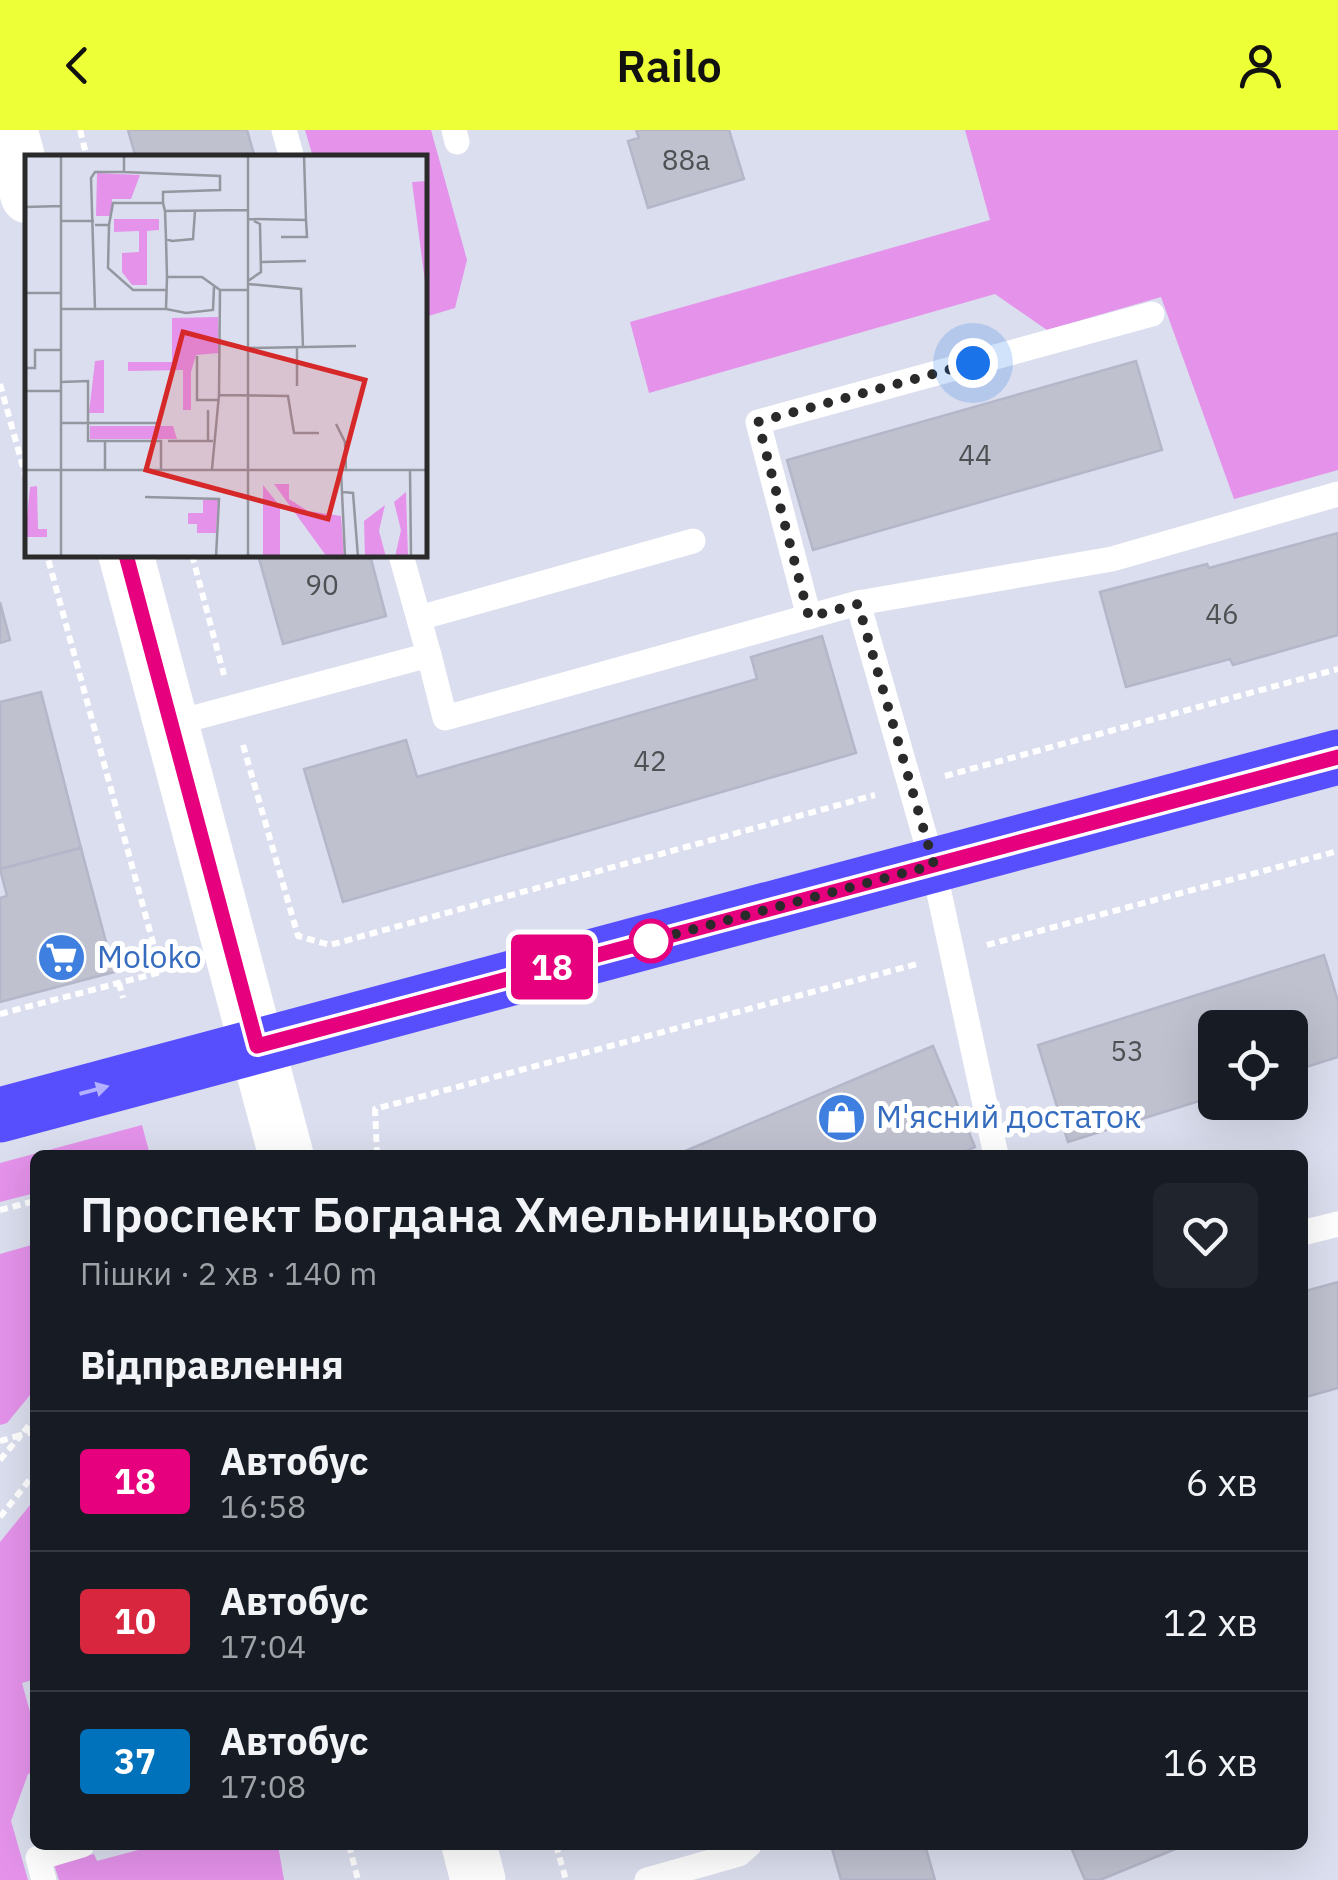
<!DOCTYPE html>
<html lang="uk">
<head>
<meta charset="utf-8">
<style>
	:root { --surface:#171b24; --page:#20242c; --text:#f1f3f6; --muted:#9ea1a6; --line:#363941; --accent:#edff37 }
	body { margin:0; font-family:"IBM Plex Sans",sans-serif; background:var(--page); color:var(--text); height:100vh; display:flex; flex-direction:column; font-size:38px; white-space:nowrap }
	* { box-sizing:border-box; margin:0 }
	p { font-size:32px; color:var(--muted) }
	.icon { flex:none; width:55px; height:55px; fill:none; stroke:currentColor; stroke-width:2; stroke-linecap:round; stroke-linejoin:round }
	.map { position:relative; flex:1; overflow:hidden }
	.details { position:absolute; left:30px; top:1020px; width:1278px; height:700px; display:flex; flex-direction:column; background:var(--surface); border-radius:15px; box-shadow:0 10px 40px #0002 }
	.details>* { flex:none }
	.badge { padding:0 20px; border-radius:8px; font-size:35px; line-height:65px }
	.fabs { position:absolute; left:1198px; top:880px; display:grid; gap:20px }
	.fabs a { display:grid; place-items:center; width:110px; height:110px; border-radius:15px; background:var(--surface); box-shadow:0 10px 40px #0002; font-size:50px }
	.you { position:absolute; width:50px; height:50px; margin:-25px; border:8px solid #fff; border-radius:50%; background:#1a73e8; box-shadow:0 0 0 15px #1a73e833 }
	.map>.badge { position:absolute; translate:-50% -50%; box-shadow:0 0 0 5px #fff }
	h2 { padding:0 50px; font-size:38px; line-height:90px }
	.round { display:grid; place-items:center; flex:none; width:105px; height:105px; border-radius:15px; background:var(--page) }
	.summary { display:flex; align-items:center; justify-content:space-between; height:170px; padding:0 50px }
	h1 { font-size:48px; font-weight:600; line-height:75px }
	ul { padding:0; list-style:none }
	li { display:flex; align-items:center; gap:30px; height:140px; padding:0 50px; border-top:2px solid var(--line) }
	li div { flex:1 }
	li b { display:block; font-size:38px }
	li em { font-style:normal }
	li .badge { min-width:110px; font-weight:700; text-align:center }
	header { display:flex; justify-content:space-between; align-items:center; height:130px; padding:0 50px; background:var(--accent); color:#111; font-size:45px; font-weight:600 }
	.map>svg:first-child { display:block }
</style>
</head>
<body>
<header><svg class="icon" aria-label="back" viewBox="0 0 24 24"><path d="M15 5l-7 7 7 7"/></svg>Railo<svg class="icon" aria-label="person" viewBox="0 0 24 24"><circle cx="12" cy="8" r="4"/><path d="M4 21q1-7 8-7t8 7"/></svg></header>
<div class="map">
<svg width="1338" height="1750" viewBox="0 0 1338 1750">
	<rect width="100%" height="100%" fill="#dbdeee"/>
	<g fill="#e492ea">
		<polygon points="305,0 431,0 467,130 455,178 425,187 425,28 313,27"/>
		<polygon points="965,0 1338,0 1338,340 1234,369 1161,167 1047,200 995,164 649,263 630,192 990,90"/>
		<polygon points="142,995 150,1025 35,1025 35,1063 0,1072 0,1033"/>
		<polygon points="35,1114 35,1259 7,1293 0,1295 0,1124"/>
		<polygon points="35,1369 35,1549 22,1553 35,1600 35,1642 28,1644 11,1691 28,1750 0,1750 0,1412"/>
		<polygon points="157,1715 278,1715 284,1750 59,1750 54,1734 94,1724 97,1731"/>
	</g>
	<g fill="#bfc1cf" stroke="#b4b6c9" stroke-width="2.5">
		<polygon points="128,0 247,0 255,28 136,28"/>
		<polygon points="636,0 729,0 744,49 648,78 628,11 639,8"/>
		<polygon points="1136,231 1162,320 813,420 787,330"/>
		<polygon points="1338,403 1338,505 1233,535 1230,529 1126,557 1100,462 1207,434 1209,438"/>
		<polygon points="258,425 370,425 386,486 283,514"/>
		<polygon points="0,472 10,510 0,513"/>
		<polygon points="822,506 856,623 343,772 304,639 406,610 417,647 757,549 751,527"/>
		<polygon points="41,562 81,718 0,739 0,572"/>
		<polygon points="81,718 114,842 0,872 0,768 7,766 0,739"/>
		<polygon points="1324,825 1338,871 1338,927 1290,942 1290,898 1215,898 1215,966 1068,1012 1038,915"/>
		<polygon points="933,916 975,1017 957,1025 676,1025"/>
		<polygon points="1338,1152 1338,1258 1302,1268 1302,1162"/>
		<polygon points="831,1715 925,1715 935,1750 841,1750"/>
		<polygon points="1070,1715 1185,1715 1100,1750 1085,1750"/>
	</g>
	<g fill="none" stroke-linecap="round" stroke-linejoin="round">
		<g stroke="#fff" stroke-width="6" stroke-dasharray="8 5" stroke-linecap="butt">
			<polyline points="80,0 87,28"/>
			<polyline points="0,254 28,355"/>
			<polyline points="192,425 224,545"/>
			<polyline points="243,615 298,806 330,815 875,665"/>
			<polyline points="945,646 1338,539"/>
			<polyline points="987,815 1338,721"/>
			<polyline points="119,853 123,868"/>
			<polyline points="0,884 161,842 47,425"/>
			<polyline points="377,1025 375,979 917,834"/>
			<polyline points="0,1080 35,1071"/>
			<polyline points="0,1311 21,1305 35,1288"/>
			<polyline points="0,1330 21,1305 35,1301"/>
			<polyline points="0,1387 35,1343"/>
			<polyline points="349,1715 358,1750"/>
			<polyline points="556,1715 566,1750"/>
		</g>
		<g stroke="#fff" stroke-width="25">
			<polyline points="284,0 292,28"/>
			<polyline points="454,0 457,12"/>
			<polyline points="401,425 429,525"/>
			<polyline points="858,473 1112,429 1338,364"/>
			<polyline points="809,487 758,292 1152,184"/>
			<polyline points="419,488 693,411"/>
			<polyline points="171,594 429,525 445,588 858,473 933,735 996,1025"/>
			<polyline points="1302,1103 1338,1094"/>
			<polyline points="44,1750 38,1728 82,1715"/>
			<polyline points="647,1750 739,1724 749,1715"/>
		</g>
		<g stroke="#fff" stroke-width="55">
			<polyline points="10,0 28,66"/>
			<polyline points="126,425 286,1025"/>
			<polyline points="469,1715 478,1750"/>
		</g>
		<polyline stroke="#574ffe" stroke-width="55" points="0,985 1338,627"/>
	</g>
	<defs><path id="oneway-solid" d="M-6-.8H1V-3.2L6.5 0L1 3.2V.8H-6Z" transform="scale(2.5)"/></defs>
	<use fill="#b3b0ff" href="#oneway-solid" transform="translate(94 960) rotate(-15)"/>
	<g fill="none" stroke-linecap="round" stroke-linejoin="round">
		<defs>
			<polyline id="line" points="126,425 257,916 1338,627"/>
		</defs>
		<use href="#line" stroke="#fff" stroke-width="22"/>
		<use href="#line" stroke="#e6007e" stroke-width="15"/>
		<polyline stroke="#2a2a2a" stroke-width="10" stroke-dasharray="0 18" points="651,811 646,812 934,735 858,474 809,487 758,292 973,233"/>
	</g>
	<defs>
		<symbol id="supermarket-disc" viewBox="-11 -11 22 22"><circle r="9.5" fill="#3f7fe0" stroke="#fff"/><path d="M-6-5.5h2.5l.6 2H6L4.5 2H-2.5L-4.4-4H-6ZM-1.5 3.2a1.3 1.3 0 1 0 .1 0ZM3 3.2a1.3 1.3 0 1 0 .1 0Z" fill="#fff"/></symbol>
		<symbol id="shop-disc" viewBox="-11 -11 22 22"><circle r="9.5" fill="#3f7fe0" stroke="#fff"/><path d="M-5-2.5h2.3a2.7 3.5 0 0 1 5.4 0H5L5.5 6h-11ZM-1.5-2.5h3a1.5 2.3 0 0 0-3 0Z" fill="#fff"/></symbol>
	</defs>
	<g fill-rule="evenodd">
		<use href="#supermarket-disc" x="34" y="800" width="55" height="55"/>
		<use href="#shop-disc" x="814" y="960" width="55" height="55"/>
	</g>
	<circle fill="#fff" stroke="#e6007e" stroke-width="5" cx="651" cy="811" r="20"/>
	<g text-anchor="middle" stroke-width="10" stroke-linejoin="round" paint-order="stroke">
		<g font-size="28" fill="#4f5053">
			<text x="686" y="40">88а</text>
			<text x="975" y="335">44</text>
			<text x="322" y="465">90</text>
			<text x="1222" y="494">46</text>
			<text x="650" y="641">42</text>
			<text x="1127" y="931">53</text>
		</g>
		<g font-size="32" fill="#366cbe" stroke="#fff" text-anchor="start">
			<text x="97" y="838">Moloko</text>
			<text x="876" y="998">М'ясний достаток</text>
		</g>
	</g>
	<g transform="translate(25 25)">
		<rect width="402" height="402" fill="#dbdeee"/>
		<path d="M72,18l43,2 -9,24h-19v17h-16zM402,26l1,4 -1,112 -15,-115zM89,64h45v11l-12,1v54h-15l-10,-13v-19l17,-1v-21l-25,1zM193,162l1,36 -23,2 -5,17v38h-8v-40l-55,1v-9h44v-44zM79,205v53h-15l6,-52zM65,271h83l4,13h-87zM249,329h15v15l19,12 33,5 3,41h-17zM238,330l17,21v51h-17zM12,331l1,43h9v8h-22l5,-50zM381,337l2,65h-13l6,-27 -7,-28zM178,345h15l-2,33h-19v-9h-9v-11h15zM360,350l-6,26 7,26h-21l-1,-36z" fill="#e492ea"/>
		<path fill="none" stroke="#9496a0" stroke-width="2.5" d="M36,0v402M99,0v17l96,4v14l-57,2v11M0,52l36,-1M140,56l1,28 6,2 21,-2 2,-28M223,64l58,1 -2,-65M36,66h33M70,70h14l-1,43 25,22h33M84,70l4,-22h50l2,8 83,-1M256,82h26l-1,-17M141,84l1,38h35l18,13h28M236,107l45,-1M142,122l-1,32 20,4 27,-3 1,-23M223,126l13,-9 -1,-48 -6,-3M223,129l53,5 2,59M0,138h36M36,154h34l-4,-131 4,-6h29M70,154h71M223,193l108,-2M272,193v38M172,201v44h22M0,213h10v-18h26M36,227l27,-1v42h72M0,236h36M194,240l1,-105M183,255v31M36,268h27v18h17v29M311,269l9,18 1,28M80,286h56v28M143,286h45M187,314l7,-74 69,1 6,37h25M0,315h403M385,315l1,87M316,316l4,86M318,337l10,1 5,64M120,342l74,2 -3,58M223,402v-402"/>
		<path fill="#d62828" fill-opacity="0.15" stroke="#d62828" stroke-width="5" d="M158,177l182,48 -37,139 -182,-49z"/>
		<rect width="402" height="402" fill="none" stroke="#2a2a2a" stroke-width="5"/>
	</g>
</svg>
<div class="fabs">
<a><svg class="icon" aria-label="locate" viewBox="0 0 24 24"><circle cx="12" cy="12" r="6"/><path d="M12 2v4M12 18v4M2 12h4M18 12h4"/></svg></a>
</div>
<div class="you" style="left:973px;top:233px"></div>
<b class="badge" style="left:552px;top:837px;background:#e6007e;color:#fff">18</b>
<section class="details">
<div class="summary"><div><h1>Проспект Богдана Хмельницького</h1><p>Пішки · 2 хв · 140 m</p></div><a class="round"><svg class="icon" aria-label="heart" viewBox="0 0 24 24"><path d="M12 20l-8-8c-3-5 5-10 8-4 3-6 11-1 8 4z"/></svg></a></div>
<h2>Відправлення</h2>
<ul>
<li><span class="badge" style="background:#e6007e;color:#fff">18</span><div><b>Автобус</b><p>16:58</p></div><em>6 хв</em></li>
<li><span class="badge" style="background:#d7263d;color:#fff">10</span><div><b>Автобус</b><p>17:04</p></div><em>12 хв</em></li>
<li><span class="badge" style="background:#0072bc;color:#fff">37</span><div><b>Автобус</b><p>17:08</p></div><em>16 хв</em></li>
</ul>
</section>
</div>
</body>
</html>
